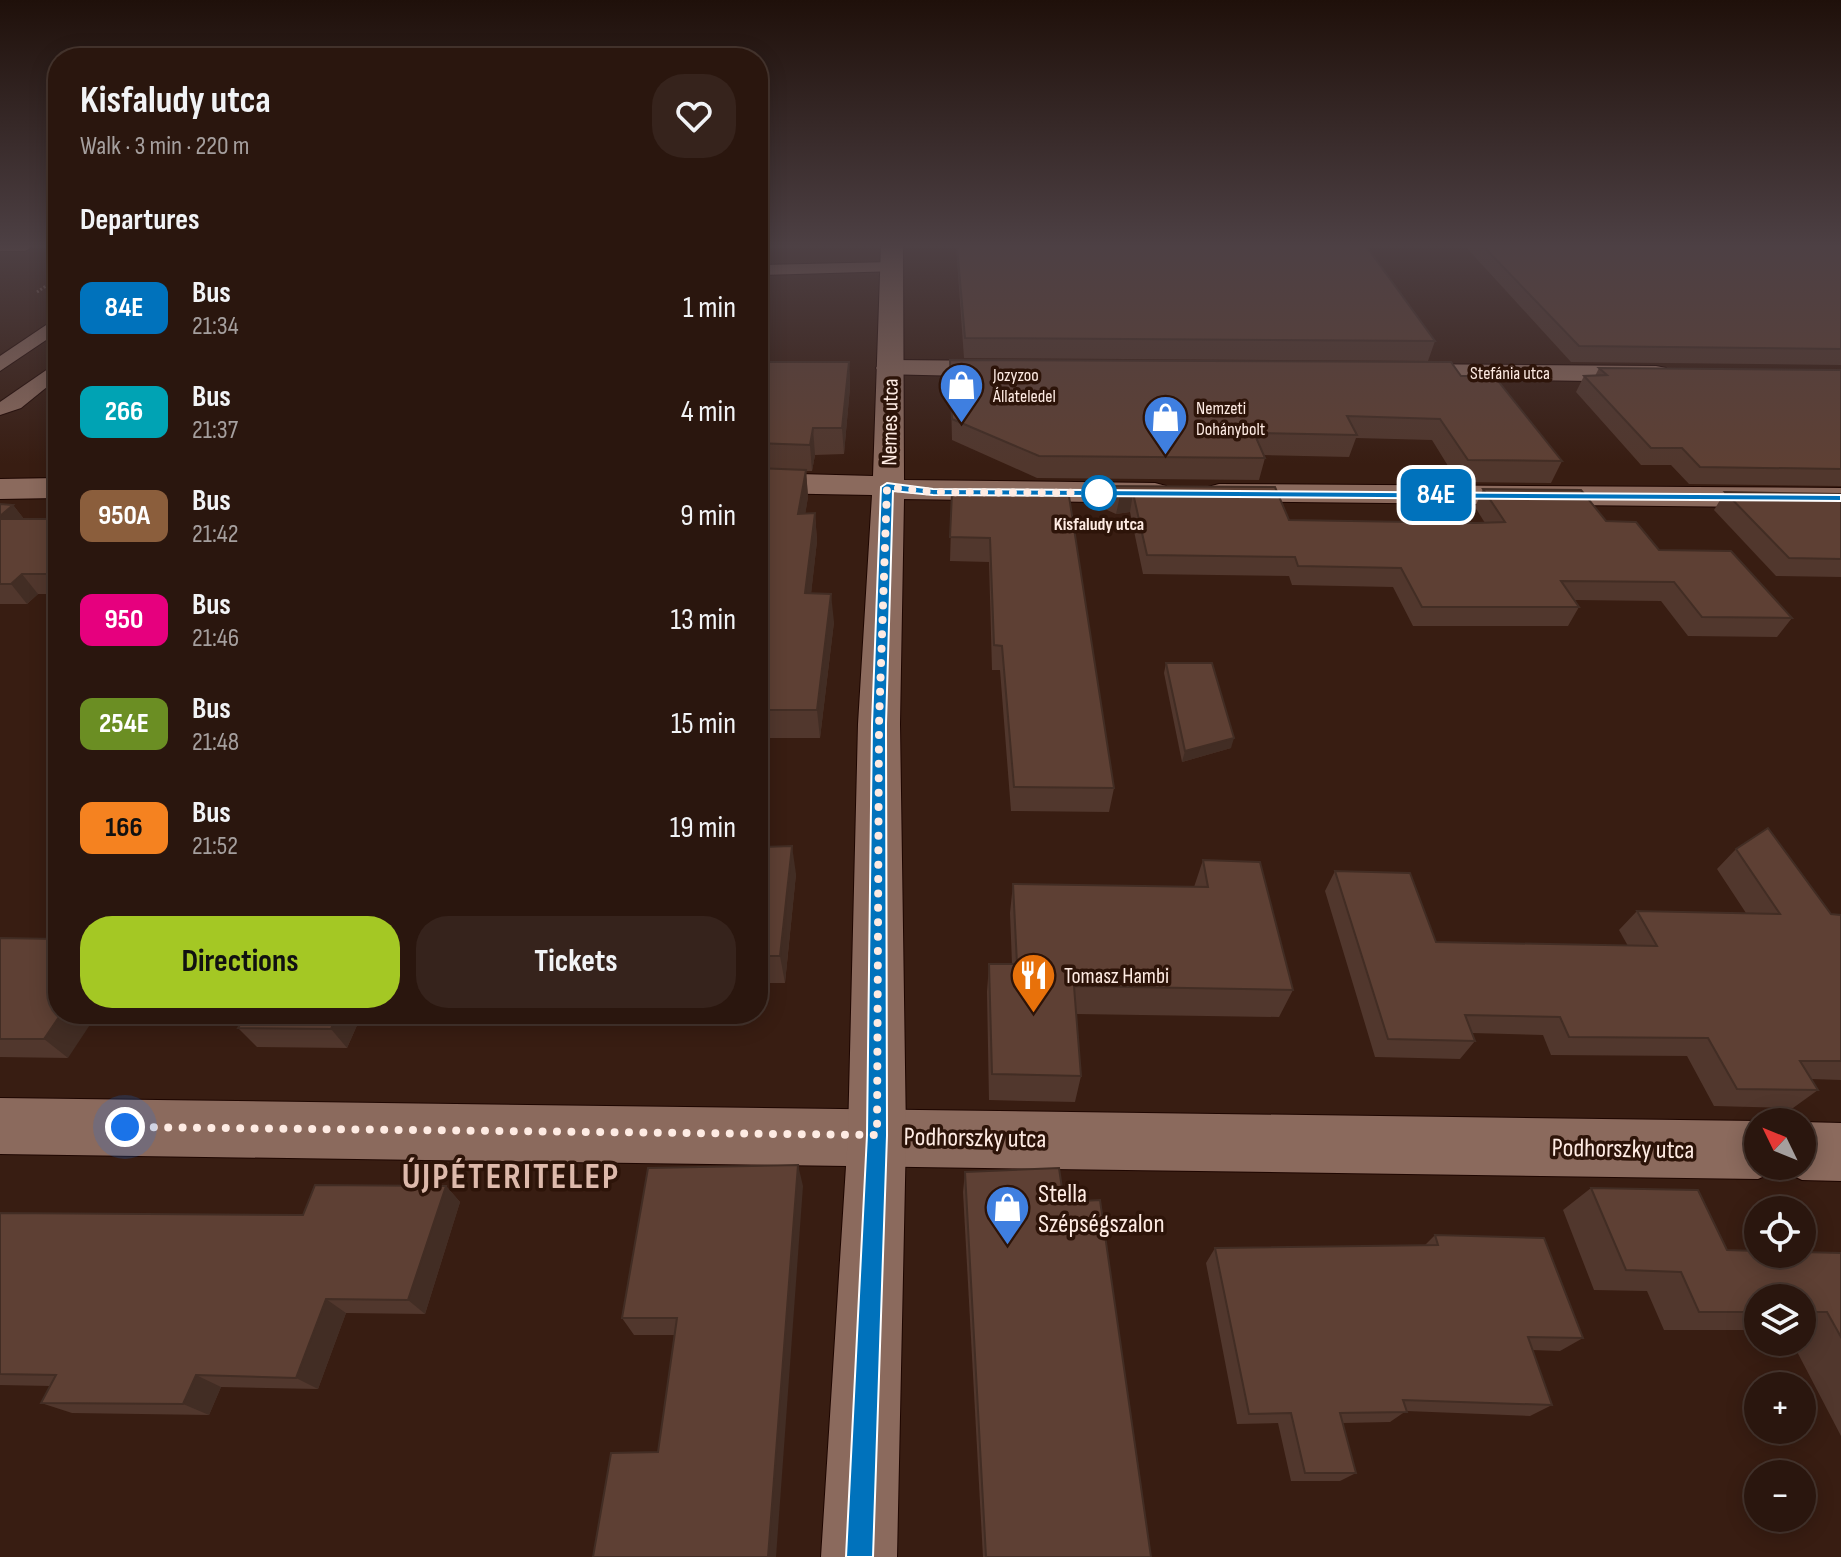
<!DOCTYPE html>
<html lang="en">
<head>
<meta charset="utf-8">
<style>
	:root { --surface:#2a160e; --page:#36231c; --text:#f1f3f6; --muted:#a59f9e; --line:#46352e; --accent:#a4c824 }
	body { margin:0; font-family:"Sofia Sans Condensed",sans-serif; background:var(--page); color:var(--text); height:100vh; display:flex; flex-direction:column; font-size:30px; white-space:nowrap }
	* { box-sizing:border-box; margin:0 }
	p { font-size:26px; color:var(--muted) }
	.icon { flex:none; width:44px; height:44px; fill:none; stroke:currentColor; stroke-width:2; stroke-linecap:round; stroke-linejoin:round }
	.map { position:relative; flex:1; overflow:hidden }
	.side { position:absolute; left:48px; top:48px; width:720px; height:976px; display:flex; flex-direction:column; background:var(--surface); border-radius:32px; box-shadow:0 4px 20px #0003,0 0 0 2px var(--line) }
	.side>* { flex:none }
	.badge { padding:0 16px; border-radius:12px; font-size:28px; line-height:52px }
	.needle { width:52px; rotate:313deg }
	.fabs { position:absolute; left:1744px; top:1108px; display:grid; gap:16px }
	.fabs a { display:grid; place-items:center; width:72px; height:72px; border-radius:50%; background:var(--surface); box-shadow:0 4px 20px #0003,0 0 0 2px var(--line); font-size:40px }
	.you { position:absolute; width:40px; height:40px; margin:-20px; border:6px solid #fff; border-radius:50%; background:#1a73e8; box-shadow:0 0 0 12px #1a73e833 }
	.map>.badge { position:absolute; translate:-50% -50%; box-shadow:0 0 0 4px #fff }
	h2 { padding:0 32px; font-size:30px; line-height:72px }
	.round { display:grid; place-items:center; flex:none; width:84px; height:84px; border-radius:32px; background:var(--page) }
	.overview { display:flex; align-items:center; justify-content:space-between; height:136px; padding:0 32px }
	h1 { font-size:38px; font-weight:700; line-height:60px }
	.primary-button { display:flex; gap:16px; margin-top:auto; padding:16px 32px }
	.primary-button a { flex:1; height:92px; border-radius:32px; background:var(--accent); color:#111; font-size:32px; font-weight:700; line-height:92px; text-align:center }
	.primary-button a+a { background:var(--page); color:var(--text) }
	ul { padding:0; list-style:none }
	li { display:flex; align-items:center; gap:24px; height:104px; padding:0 32px }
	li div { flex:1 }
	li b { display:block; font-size:30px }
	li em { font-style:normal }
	li .badge { min-width:88px; font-weight:700; text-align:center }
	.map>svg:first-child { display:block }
</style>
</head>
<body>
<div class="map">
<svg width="1841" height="1557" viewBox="0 0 1841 1557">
	<rect width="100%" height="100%" fill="#381d12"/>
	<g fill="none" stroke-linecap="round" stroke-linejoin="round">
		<defs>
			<g id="lane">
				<polygon points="0,246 33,246 25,251 0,251"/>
				<polygon points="892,262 898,263 898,271 758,275 758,265"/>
				<polygon points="58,317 58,332 0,371 0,356"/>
				<polygon points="58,362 58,378 21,408 0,415 0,402"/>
			</g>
			<g id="street">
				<polygon points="890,360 1008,361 1018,363 1022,369 1018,375 1008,377 880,374 876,368 880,362"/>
				<polygon points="1401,364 1656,366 1666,368 1670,374 1666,380 1656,382 1391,378 1387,372 1391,366"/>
				<polygon points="0,1098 1758,1121 1761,1122 1758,1122 1758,1166 1802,1166 1801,1122 1841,1123 1841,1181 1802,1180 1780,1169 1758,1179 0,1154"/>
			</g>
			<g id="secondary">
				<polygon points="881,246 903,246 904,480 1155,483 1166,486 1171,493 1166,500 1155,503 904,499 900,724 906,1135 897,1557 821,1557 848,1135 858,724 872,495 758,493 758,473 873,476"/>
				<polygon points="58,478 58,498 0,499 0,479"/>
				<polygon points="1219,484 1841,488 1841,508 1208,501 1203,494 1208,487"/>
			</g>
		</defs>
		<use href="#lane" stroke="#1e0601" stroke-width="2"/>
		<use href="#street" stroke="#1e0601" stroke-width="2"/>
		<use href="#secondary" stroke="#1e0601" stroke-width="2"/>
		<polyline stroke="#81695f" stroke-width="3" stroke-dasharray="2 2" stroke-linecap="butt" points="37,292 58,278"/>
		<use href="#lane" fill="#8b6a5d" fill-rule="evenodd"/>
		<use href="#street" fill="#8b6a5d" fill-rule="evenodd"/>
		<use href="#secondary" fill="#8b6a5d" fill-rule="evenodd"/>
	</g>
	<g fill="#51372d">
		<polygon points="956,246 1366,246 1435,341 1428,361 964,358"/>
		<polygon points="1465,246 1841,246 1841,365 1571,362"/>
		<polygon points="950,360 1461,376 1562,461 1551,483 1458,482 1432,440 1356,438 1349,457 1263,455 1265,458 1259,480 1037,478 952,440"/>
		<polygon points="758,362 849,362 850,387 844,454 815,455 812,471 806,471 808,497 805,514 815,513 817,541 811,593 834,622 820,738 770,738 758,816"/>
		<polygon points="1599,368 1841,370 1841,486 1689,484 1671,465 1641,465 1576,392 1584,376 1595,376"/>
		<polygon points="1096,486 1289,520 1485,523 1475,507 1483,489 1606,521 1659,550 1792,618 1777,637 1688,636 1661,601 1575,600 1579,607 1568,626 1413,626 1393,587 1292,585 1289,576 1143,574 1130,512 1116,514 1094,504"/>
		<polygon points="1725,492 1841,494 1841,577 1776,576 1714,510"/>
		<polygon points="952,493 1069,496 1114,788 1109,812 1011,811 1000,670 992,670 989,562 950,561"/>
		<polygon points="0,504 13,505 24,519 58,519 58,594 38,594 27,604 0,604"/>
		<polygon points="1166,663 1231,748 1182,762 1164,673"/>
		<polygon points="758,847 796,874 785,983 758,983"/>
		<polygon points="1736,849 1831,914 1841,915 1841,1080 1811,1079 1818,1090 1793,1108 1714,1106 1687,1056 1551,1055 1543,1035 1472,1033 1475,1041 1460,1059 1375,1057 1325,891 1335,871 1436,942 1628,946 1619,930 1637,911 1746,913 1717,869"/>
		<polygon points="1203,860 1293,990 1279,1017 1076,1014 1081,1076 1075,1102 989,1100 987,992 989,964 1012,964 1010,913 1013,884 1194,887"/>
		<polygon points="0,938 68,1058 0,1057"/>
		<polygon points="246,1014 362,1014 347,1048 257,1047 238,1028"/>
		<polygon points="965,1172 1064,1202 1151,1557 983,1557 963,1192"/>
		<polygon points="446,1186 460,1202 425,1314 346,1313 318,1389 221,1387 209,1415 72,1413 41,1403 50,1386 0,1385 0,1213 303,1215"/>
		<polygon points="803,1186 658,1452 675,1335 634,1335 622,1318"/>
		<polygon points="1591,1188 1727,1250 1841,1253 1841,1436 1792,1342 1802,1342 1802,1298 1758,1298 1758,1330 1664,1330 1647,1291 1594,1290 1563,1210"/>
		<polygon points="1435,1235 1583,1338 1560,1351 1532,1350 1552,1405 1530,1416 1406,1411 1390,1422 1343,1423 1356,1473 1340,1481 1291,1481 1278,1423 1237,1424 1206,1263 1215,1248 1424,1246"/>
	</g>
	<g fill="#422d24">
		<polygon points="849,362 850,387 844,454 842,428"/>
		<polygon points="813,428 815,455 812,471 810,445"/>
		<polygon points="806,470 808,497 801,541 798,514"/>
		<polygon points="1133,493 1130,512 1116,514 1120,496"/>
		<polygon points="13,505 28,524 0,523 0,516"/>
		<polygon points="815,513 817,541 808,622 805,593"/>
		<polygon points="22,574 38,594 27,604 11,584"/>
		<polygon points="831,594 834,622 820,738 817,710"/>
		<polygon points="765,710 770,738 758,816 758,756"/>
		<polygon points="1234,738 1231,748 1182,762 1185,751"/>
		<polygon points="792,846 796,874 785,983 780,956"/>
		<polygon points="61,1014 97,1014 68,1058 44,1039"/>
		<polygon points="338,1014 362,1014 347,1048 331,1029"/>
		<polygon points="798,1165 803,1186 776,1557 768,1557"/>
		<polygon points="446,1186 460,1202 425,1314 408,1300"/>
		<polygon points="326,1299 346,1313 318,1389 296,1378"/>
		<polygon points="196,1375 221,1387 209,1415 183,1404"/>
	</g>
	<g fill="#5e4034" stroke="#422d24" stroke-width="2">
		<polygon points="957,246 1366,246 1435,341 965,338"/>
		<polygon points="1483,246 1841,246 1841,349 1579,346"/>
		<polygon points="950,360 1451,362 1461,376 1494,376 1562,461 1468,460 1440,419 1347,416 1357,435 1254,433 1265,458 1039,456 952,419"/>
		<polygon points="758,362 849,362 842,428 813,428 810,445 758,443"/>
		<polygon points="1599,368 1841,370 1841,469 1700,467 1682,448 1651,448 1584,376 1607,375"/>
		<polygon points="758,468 806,470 798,514 815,513 805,593 831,594 817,710 765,710 758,756"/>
		<polygon points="1096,486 1275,487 1289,520 1476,523 1505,522 1483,489 1581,490 1606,521 1636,522 1659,550 1731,551 1792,618 1702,617 1674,582 1561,581 1579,607 1422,607 1401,568 1298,566 1295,557 1147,555 1133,493 1120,496"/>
		<polygon points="1725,492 1841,494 1841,559 1789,558"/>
		<polygon points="952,493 1069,496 1114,788 1014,787 1002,646 994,645 990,538 950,537"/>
		<polygon points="0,504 13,505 0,516"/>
		<polygon points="0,519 58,519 58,574 22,574 11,584 0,584"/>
		<polygon points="1166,663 1212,663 1234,738 1185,751"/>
		<polygon points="1768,828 1831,914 1841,915 1841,1061 1800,1061 1818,1090 1737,1089 1708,1038 1569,1037 1560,1017 1465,1015 1475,1041 1388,1039 1335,871 1410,873 1436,942 1657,946 1637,911 1780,914 1736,849"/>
		<polygon points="792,846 780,956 758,956 758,847"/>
		<polygon points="1203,860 1260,862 1293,990 1074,986 1081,1076 992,1074 989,964 1017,964 1013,884 1208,887"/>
		<polygon points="0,938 58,939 58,1014 61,1014 44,1039 0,1039"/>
		<polygon points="246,1014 338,1014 331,1029 238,1028"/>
		<polygon points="798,1165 768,1557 593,1557 611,1453 658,1452 677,1318 622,1318 648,1168"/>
		<polygon points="1059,1168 1064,1202 1100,1200 1151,1557 986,1557 965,1172"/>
		<polygon points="315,1185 446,1186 408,1300 326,1299 296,1378 196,1375 183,1404 41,1403 56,1375 0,1374 0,1213 303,1215"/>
		<polygon points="1591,1188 1698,1190 1727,1250 1758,1251 1758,1254 1802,1254 1802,1252 1841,1253 1841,1337 1827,1312 1802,1312 1802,1298 1758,1298 1758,1312 1699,1312 1681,1272 1626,1270"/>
		<polygon points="1435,1235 1544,1238 1583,1338 1528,1337 1552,1405 1403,1400 1407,1412 1340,1413 1356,1473 1305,1473 1291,1413 1249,1414 1215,1248 1438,1245"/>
	</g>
	<linearGradient id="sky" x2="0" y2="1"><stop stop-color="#1f100a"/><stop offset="0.53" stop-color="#4d4044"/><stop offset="1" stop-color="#4d4044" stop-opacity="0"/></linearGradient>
	<rect width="1841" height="464" fill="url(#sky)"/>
	<polygon fill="#0072bc" stroke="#fff" stroke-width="2" points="887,483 933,489 1841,495 1841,501 933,495 893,491 886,724 887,1135 873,1557 846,1557 867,1135 872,724 881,487"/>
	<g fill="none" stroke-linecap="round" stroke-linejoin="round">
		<polyline stroke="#feebe3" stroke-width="8" stroke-dasharray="0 14.4" points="125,1127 877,1135 879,724 887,487 933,492 1099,493"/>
	</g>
	<defs>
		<symbol id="shop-pin" viewBox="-11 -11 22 30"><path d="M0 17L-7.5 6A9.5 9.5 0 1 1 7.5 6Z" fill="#3f7fe0" stroke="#2d1409"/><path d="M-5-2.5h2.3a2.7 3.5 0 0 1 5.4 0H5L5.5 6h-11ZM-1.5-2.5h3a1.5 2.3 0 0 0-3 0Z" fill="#fff"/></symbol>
		<symbol id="restaurant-pin" viewBox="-11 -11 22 30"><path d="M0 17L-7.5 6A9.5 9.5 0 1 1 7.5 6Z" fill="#e8710a" stroke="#2d1409"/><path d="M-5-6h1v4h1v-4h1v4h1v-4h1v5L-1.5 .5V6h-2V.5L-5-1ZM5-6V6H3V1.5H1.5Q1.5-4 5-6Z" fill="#fff"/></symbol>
	</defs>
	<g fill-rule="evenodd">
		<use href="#shop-pin" x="936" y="360" width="51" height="69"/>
		<use href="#shop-pin" x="1140" y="392" width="51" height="69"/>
		<use href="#restaurant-pin" x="1008" y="950" width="51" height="69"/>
		<use href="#shop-pin" x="982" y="1182" width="51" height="69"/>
	</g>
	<circle fill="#fff" stroke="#0072bc" stroke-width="4" cx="1099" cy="493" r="16"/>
	<g text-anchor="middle" stroke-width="7" stroke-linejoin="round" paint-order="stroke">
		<g font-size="18" fill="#feebe3" stroke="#2d1409">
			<text x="1510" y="379">Stefánia utca</text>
		</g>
		<g font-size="18" fill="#feebe3" stroke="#2d1409" text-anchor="start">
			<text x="993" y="381">Jozyzoo<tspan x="993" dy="21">Állateledel</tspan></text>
			<text x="1196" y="414">Nemzeti<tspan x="1196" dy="21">Dohánybolt</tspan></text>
		</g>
		<g font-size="18" font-weight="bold" fill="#feebe3" stroke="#2d1409">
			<text x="1099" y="530">Kisfaludy utca</text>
		</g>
		<g font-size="22" fill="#feebe3" stroke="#2d1409">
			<text transform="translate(889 422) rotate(-89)" y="8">Nemes utca</text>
		</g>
		<g font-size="22" fill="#feebe3" stroke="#2d1409" text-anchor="start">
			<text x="1064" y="983">Tomasz Hambi</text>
		</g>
		<g font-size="26" fill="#feebe3" stroke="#2d1409">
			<text transform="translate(975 1137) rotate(1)" y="9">Podhorszky utca</text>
			<text transform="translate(1623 1148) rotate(1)" y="9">Podhorszky utca</text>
		</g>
		<g font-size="26" fill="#feebe3" stroke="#2d1409" text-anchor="start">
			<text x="1038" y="1202">Stella<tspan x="1038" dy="30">Szépségszalon</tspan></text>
		</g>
		<g font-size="36" font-weight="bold" letter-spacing="2" fill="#ddb9ab" stroke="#2d1409">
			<text x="511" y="1188">ÚJPÉTERITELEP</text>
		</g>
	</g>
</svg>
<div class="fabs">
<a><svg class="needle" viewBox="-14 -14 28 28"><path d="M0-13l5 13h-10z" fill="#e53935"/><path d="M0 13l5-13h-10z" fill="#a59f9e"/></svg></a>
<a><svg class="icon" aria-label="locate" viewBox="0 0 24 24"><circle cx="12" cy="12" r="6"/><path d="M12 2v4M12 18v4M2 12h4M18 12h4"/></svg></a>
<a><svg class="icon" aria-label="layers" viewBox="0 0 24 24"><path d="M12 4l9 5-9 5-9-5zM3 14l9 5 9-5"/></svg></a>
<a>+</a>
<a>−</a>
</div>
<div class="you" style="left:125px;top:1127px"></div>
<b class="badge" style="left:1436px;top:495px;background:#0072bc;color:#fff">84E</b>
<section class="side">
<div class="overview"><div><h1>Kisfaludy utca</h1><p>Walk · 3 min · 220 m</p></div><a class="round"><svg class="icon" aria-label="heart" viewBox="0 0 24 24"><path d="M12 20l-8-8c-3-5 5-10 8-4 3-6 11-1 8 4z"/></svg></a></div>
<h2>Departures</h2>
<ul>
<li><span class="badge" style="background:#0072bc;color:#fff">84E</span><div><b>Bus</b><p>21:34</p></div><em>1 min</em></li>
<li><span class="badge" style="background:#00a3b4;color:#fff">266</span><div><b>Bus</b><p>21:37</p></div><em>4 min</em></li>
<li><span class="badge" style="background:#8b5e3c;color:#fff">950A</span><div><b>Bus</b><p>21:42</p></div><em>9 min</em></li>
<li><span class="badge" style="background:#e6007e;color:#fff">950</span><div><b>Bus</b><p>21:46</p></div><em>13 min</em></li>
<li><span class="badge" style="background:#6b8e23;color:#fff">254E</span><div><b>Bus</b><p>21:48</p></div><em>15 min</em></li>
<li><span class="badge" style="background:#f58220;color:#111">166</span><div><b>Bus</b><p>21:52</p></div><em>19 min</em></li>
</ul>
<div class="primary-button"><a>Directions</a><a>Tickets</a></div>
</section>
</div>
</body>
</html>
